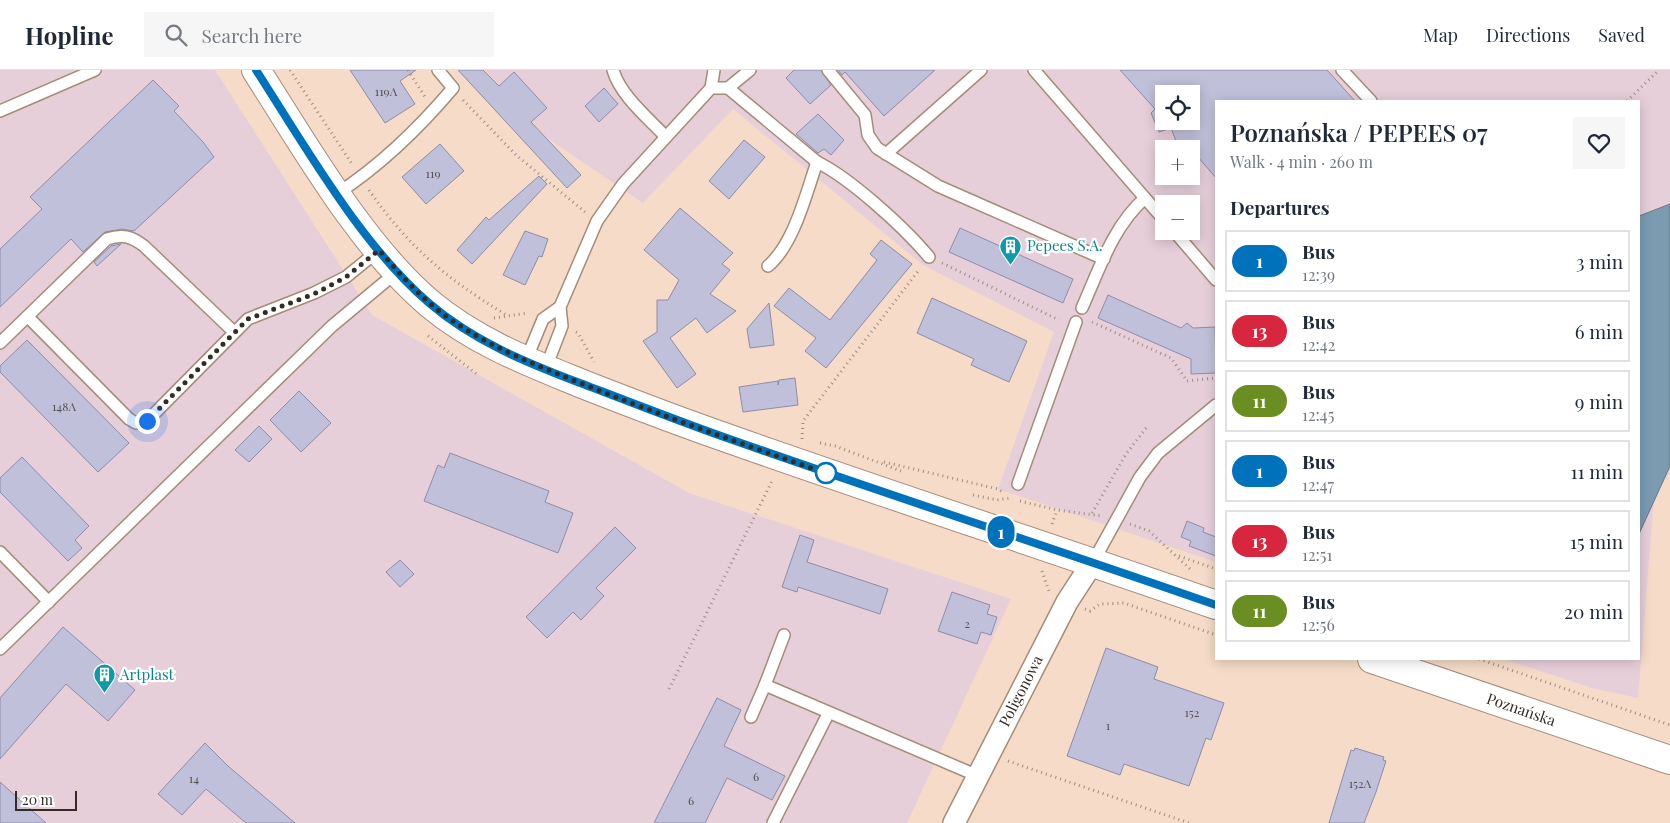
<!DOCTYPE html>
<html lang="en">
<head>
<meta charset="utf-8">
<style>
	:root { --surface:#fff; --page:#f6f6f7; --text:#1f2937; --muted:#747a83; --line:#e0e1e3 }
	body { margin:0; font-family:"Playfair Display",serif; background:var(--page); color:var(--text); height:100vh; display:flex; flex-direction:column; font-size:19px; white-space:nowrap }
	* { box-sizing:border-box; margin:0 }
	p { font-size:16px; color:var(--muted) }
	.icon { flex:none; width:28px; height:28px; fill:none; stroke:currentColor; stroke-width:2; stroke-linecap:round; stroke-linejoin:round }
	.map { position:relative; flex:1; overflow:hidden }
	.drawer { position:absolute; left:1215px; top:30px; width:425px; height:560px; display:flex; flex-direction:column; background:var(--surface); border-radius:0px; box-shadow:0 2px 12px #0003 }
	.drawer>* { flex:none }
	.badge { padding:0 10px; border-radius:16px; font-size:18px; line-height:32px }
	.buttons { position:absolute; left:1155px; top:15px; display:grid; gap:10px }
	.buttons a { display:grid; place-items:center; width:45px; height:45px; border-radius:0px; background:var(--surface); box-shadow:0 2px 12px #0003; font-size:25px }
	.scale { position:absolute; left:15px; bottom:12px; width:62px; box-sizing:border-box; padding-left:5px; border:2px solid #352b23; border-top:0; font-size:14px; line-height:18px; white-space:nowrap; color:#352b23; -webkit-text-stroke:4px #fff; paint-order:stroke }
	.you { position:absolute; width:25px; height:25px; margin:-12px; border:4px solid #fff; border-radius:50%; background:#1a73e8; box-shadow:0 0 0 8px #1a73e833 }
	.map>.badge { position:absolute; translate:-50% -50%; box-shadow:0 0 0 2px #fff }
	h2 { padding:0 15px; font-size:19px; line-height:45px }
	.round { display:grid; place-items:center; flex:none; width:52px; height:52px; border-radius:0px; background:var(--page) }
	.head { display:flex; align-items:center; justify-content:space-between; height:85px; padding:0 15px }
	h1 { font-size:24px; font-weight:600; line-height:38px }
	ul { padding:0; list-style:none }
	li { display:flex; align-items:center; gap:15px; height:62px; margin:0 10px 8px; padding:0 5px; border:2px solid var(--line); border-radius:0px }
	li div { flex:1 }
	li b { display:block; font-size:19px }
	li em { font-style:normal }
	li .badge { min-width:55px; font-weight:700; text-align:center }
	header { display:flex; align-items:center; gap:30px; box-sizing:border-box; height:70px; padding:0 25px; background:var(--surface); border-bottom:1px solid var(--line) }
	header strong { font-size:24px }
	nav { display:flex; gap:28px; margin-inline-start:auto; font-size:18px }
	.search { width:350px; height:45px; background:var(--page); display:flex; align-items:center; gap:12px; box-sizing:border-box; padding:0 18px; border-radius:0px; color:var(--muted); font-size:19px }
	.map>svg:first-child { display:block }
</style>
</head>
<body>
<header>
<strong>Hopline</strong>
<div class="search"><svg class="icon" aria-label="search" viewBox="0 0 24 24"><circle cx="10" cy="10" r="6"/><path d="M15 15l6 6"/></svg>Search here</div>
<nav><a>Map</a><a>Directions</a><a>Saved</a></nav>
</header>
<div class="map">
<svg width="1670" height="753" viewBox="0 0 1670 753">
	<rect width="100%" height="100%" fill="#f5dbc8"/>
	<g fill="#e7cfda" fill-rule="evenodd">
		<polygon points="0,0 215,0 372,245 689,423 1011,529 907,753 0,753"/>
		<path d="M485,0h1185v402l-16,26 -16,200 -46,-10 -88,-29h135v-558h-423v461l-218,-73 56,-157 -131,-67 -190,-156 -90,94 -96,-65zM1164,24h27v27h-27zM1164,79h27v27h-27zM1164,134h27v27h-27z"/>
	</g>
	<polygon fill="#7b9bb1" stroke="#667986" points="1670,134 1670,396 1639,464 1639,146"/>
	<g fill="#c1c0db" stroke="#8e8ca6" fill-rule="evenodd">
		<polygon points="350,0 416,0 400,11 415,34 385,53"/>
		<polygon points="458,0 483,0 499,16 514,2 547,38 531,52 581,105 567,118"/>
		<polygon points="794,0 821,0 831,15 810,34 786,8"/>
		<polygon points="838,0 935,0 884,46 845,2 842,5"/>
		<path d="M1120,0h207l28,31h-139v77l-25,-29h-12l-8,-21 -12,4 -8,-19 4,-4zM1164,24h27v27h-27z"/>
		<polygon points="153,10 179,36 174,41 203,72 214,87 134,161 122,159 105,162 83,182 71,169 0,237 0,179 42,139 30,127"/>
		<polygon points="604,18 618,34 599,52 585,36"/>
		<polygon points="818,44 844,70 831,85 824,79 818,83 796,64"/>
		<polygon points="744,70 765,87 729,129 709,111"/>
		<polygon points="440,74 464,101 426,134 402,107"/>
		<polygon points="539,106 547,114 472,194 457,180 486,147 489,150"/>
		<polygon points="680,138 733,183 722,194 730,200 710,224 736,241 707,263 696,248 670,268 696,304 677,318 643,271 657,262 657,230 668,230 679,210 644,180"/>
		<polygon points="960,158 1073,209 1063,233 949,182"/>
		<polygon points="525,161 548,169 542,187 539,186 525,215 503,205"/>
		<polygon points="881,170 912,194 826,298 805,281 816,268 774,236 789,218 830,250 877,190 870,184"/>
		<polygon points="121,174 97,196 94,192 111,176"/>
		<polygon points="1108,225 1181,258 1187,253 1193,258 1215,257 1216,303 1191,304 1191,289 1098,248"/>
		<polygon points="932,228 1027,271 1009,312 971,295 974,289 917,263"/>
		<polygon points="769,233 774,275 750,278 747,259"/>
		<polygon points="27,270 129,373 98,402 0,302 0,296"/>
		<polygon points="795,308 798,335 743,342 739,317 778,311 778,315 779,310"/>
		<polygon points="299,321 331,353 301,382 270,350"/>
		<polygon points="259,356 272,369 249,392 235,380"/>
		<polygon points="450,383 549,421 545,432 573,443 558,483 424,431 438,395 444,398"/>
		<polygon points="22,387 89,456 75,470 82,478 68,491 0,422 0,408"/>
		<polygon points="1187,451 1204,458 1203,462 1216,467 1216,486 1189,476 1191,471 1181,467"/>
		<polygon points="615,457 636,478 596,518 604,526 581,550 573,542 547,568 526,547"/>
		<polygon points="800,465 814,470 807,492 888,519 880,544 798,517 797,522 782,517"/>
		<polygon points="400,490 414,504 400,517 386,502"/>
		<polygon points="952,522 990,535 987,544 997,547 991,565 981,562 977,574 938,561"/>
		<polygon points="63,557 135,620 108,651 66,614 0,689 0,628"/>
		<polygon points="1106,578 1158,597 1154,609 1224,633 1211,670 1206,668 1189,716 1124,694 1120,705 1067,686"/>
		<polygon points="717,628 741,640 724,676 785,706 772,730 727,708 705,753 654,753"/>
		<polygon points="205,673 228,696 295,753 246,753 206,719 182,745 158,724"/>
		<polygon points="1355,678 1384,687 1383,690 1386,691 1376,722 1364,753 1329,753 1351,680 1354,681"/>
		<polygon points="0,712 46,753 0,753"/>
	</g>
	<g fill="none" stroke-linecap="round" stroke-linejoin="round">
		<defs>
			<g id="lane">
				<path d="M613,0c7,25 35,48 53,67"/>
				<polyline points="828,0 865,45 868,65 877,78 938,116 1104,189"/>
				<polyline points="1034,0 1164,150"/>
				<polyline points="1342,0 1371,31"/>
				<polyline points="711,18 714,0"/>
				<polyline points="728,18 750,0"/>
				<polyline points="0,41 95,0"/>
				<polyline points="886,84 981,0"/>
				<path d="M338,123c43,-28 81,-65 115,-105l-15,-18"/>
				<polyline points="1174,161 1216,210"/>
				<path d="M768,196c26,-22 38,-72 49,-104"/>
				<path d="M1082,238c17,-38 31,-82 63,-110"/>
				<polyline points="28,247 129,349 136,353 147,351 248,249 314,223 346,207 379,180"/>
				<path d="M0,273l107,-104c15,-5 24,-3 37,7l90,86"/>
				<polyline points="526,290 543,249 560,237"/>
				<path d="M545,300l17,-44 -2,-19 37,-86 26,-37 88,-96h17l89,74c33,16 88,66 112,95"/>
				<polyline points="1018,414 1076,252"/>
				<polyline points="0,482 49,532"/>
				<polyline points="1093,492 1140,407 1158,383 1216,335"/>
				<polyline points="784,565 765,615 978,706"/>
				<polyline points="0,579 332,256 398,201"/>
				<polyline points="751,647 765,615"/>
				<polyline points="773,753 828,644"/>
			</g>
			<polyline id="street" points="954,753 1067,532 1093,492"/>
			<g id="secondary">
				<path d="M256,0c49,76 105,175 173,233 46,39 102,60 156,82 46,18 93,36 139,52 164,58 328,111 492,168"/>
				<polyline points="1372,589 1670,690"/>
			</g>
		</defs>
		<use href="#lane" stroke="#a48c7a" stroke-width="14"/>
		<use href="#street" stroke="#a48c7a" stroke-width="24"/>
		<use href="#secondary" stroke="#a48c7a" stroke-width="30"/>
		<g stroke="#a08d7f" stroke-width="3" stroke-dasharray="1 4" stroke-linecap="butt">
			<polyline points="290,0 352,94"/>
			<polyline points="408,0 425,27"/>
			<polyline points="463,30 516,85 585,142"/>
			<polyline points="1627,31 1659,0"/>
			<path d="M369,120c41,59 78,89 139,126"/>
			<polyline points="942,193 1059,250"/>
			<polyline points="494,248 528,243"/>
			<polyline points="1092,252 1171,288 1187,311 1216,308"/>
			<polyline points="576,262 578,263 594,292"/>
			<polyline points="428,266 478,305"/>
			<polyline points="802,369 803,351 919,200"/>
			<polyline points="820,373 835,376 901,401"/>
			<polyline points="884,392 998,419 1004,423"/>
			<polyline points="973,425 997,430 1011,428"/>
			<polyline points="1020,431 1057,440 1102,446"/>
			<polyline points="1092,443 1126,384 1147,357"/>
			<polyline points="1052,454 1057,440"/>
			<polyline points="1130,454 1149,461 1190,499"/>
			<polyline points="1179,486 1216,499"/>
			<polyline points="1042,501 1049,521"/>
			<polyline points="1085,539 1090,541 1100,534 1124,533 1216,565"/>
			<polyline points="1479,589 1670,655"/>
			<polyline points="669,619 773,409"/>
			<polyline points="1008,691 1189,753"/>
		</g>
		<use href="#lane" stroke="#fff" stroke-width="11"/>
		<use href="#street" stroke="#fff" stroke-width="21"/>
		<use href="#secondary" stroke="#fff" stroke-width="28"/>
	</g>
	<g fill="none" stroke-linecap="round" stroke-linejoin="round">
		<defs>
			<path id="line" d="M256,0c49,76 105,175 173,233 44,38 98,60 151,80 48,18 96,37 144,54 164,58 329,111 492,168"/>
		</defs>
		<use href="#line" stroke="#fff" stroke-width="11"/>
		<use href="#line" stroke="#0072bc" stroke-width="8"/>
		<path stroke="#352b23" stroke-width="5" stroke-dasharray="0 9" d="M147,351l101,-102 66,-25 32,-17 33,-27c20,23 40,46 64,64 46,34 98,53 150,74 78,31 158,59 238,87l-5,-2"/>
	</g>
	<defs>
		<symbol id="building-pin" viewBox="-11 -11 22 30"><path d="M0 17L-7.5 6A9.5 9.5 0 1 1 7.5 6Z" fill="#0f9aa8" stroke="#fff"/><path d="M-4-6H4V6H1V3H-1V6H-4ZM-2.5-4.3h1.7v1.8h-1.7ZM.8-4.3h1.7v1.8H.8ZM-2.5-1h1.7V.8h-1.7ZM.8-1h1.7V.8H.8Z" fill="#fff"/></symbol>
	</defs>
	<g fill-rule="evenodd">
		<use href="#building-pin" x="998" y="164" width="25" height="34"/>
		<use href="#building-pin" x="92" y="592" width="25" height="34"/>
	</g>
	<circle fill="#fff" stroke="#0072bc" stroke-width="2.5" cx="826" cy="403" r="10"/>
	<g text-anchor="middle" stroke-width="4.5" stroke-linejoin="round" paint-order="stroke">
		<g font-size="12" fill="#585051">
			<text x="386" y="26">119A</text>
			<text x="433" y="108">119</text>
			<text x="64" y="341">148A</text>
			<text x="967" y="558">2</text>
			<text x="1192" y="647">152</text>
			<text x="1108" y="660">1</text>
			<text x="756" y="711">6</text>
			<text x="194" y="713">14</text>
			<text x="1360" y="718">152A</text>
			<text x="691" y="735">6</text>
		</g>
		<g font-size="15" fill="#0d838f" stroke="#fff" text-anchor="start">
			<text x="1027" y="181">Pepees S.A.</text>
			<text x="120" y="610">Artplast</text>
		</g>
		<g font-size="15" fill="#352b23" stroke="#fff">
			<text transform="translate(1021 621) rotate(-63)" y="5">Poligonowa</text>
			<text transform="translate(1521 640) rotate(19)" y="5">Poznańska</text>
		</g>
	</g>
</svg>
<div class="buttons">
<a><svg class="icon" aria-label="locate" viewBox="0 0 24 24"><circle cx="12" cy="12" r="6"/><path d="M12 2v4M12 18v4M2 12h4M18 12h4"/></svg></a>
<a>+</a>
<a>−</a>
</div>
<div class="scale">20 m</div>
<div class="you" style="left:147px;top:351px"></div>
<b class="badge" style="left:1001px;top:462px;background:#0072bc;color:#fff">1</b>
<section class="drawer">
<div class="head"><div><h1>Poznańska / PEPEES 07</h1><p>Walk · 4 min · 260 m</p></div><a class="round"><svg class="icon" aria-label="heart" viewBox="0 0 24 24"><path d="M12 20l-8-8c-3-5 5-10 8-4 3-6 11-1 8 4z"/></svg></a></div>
<h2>Departures</h2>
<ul>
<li><span class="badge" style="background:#0072bc;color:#fff">1</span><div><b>Bus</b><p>12:39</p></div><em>3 min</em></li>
<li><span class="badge" style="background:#d7263d;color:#fff">13</span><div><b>Bus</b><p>12:42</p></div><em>6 min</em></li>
<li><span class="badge" style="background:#6b8e23;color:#fff">11</span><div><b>Bus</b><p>12:45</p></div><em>9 min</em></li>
<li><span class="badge" style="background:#0072bc;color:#fff">1</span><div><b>Bus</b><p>12:47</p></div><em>11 min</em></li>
<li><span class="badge" style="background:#d7263d;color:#fff">13</span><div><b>Bus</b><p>12:51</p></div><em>15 min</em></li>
<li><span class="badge" style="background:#6b8e23;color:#fff">11</span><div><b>Bus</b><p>12:56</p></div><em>20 min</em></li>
</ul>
</section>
</div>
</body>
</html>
